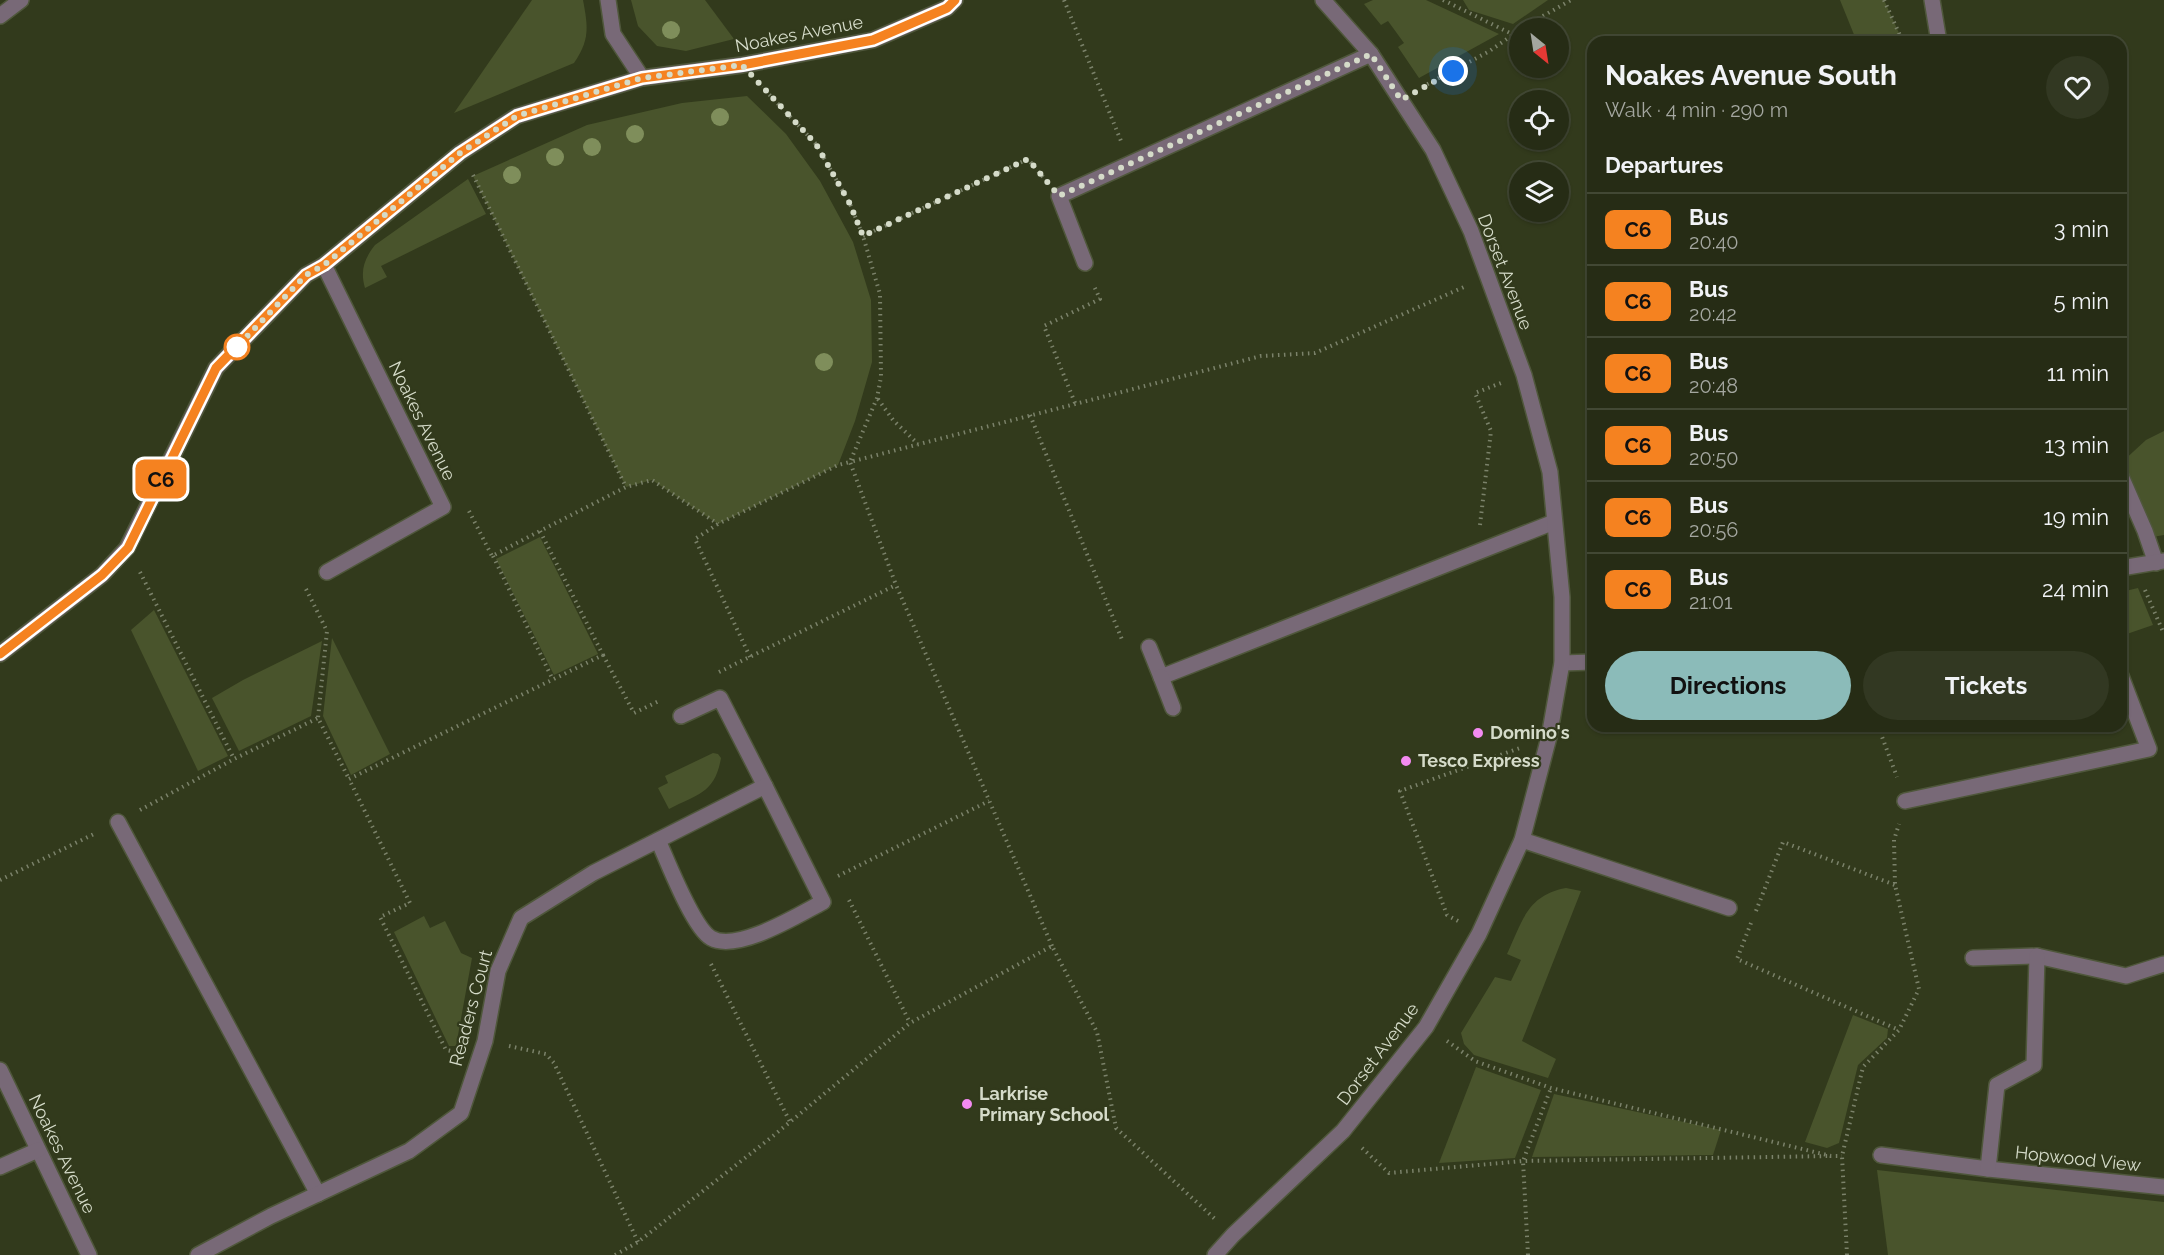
<!DOCTYPE html>
<html lang="en">
<head>
<meta charset="utf-8">
<style>
	:root { --surface:#262c15; --page:#323822; --text:#f1f3f6; --muted:#a4a7a0; --line:#424834; --accent:#8bbbb9 }
	body { margin:0; font-family:Raleway,sans-serif; background:var(--page); color:var(--text); height:100vh; display:flex; flex-direction:column; font-size:22px; white-space:nowrap }
	* { box-sizing:border-box; margin:0 }
	p { font-size:20px; color:var(--muted) }
	.icon { flex:none; width:33px; height:33px; fill:none; stroke:currentColor; stroke-width:2; stroke-linecap:round; stroke-linejoin:round }
	.map { position:relative; flex:1; overflow:hidden }
	.panel { position:absolute; left:1587px; top:36px; width:540px; height:696px; display:flex; flex-direction:column; background:var(--surface); border-radius:18px; box-shadow:0 2px 4px #0004,0 0 0 2px var(--line) }
	.panel>* { flex:none }
	.badge { padding:0 12px; border-radius:9px; font-size:21px; line-height:39px }
	.needle { width:39px; rotate:150deg }
	.controls { position:absolute; left:1509px; top:18px; display:grid; gap:12px }
	.controls a { display:grid; place-items:center; width:60px; height:60px; border-radius:50%; background:var(--surface); box-shadow:0 2px 4px #0004,0 0 0 2px var(--line); font-size:30px }
	.you { position:absolute; width:30px; height:30px; margin:-15px; border:4px solid #fff; border-radius:50%; background:#1a73e8; box-shadow:0 0 0 9px #1a73e833 }
	.map>.badge { position:absolute; translate:-50% -50%; box-shadow:0 0 0 3px #fff }
	h2 { padding:0 18px; font-size:22px; line-height:54px }
	.round { display:grid; place-items:center; flex:none; width:63px; height:63px; border-radius:32px; background:var(--page) }
	.head { display:flex; align-items:center; justify-content:space-between; height:102px; padding:0 18px }
	h1 { font-size:28px; font-weight:700; line-height:45px }
	.primary-button { display:flex; gap:12px; margin-top:auto; padding:12px 18px }
	.primary-button a { flex:1; height:69px; border-radius:36px; background:var(--accent); color:#111; font-size:24px; font-weight:700; line-height:69px; text-align:center }
	.primary-button a+a { background:var(--page); color:var(--text) }
	ul { padding:0; list-style:none }
	li { display:flex; align-items:center; gap:18px; height:72px; padding:0 18px; border-top:2px solid var(--line) }
	li div { flex:1 }
	li b { display:block; font-size:22px }
	li em { font-style:normal }
	li .badge { min-width:66px; font-weight:700; text-align:center }
	.map>svg:first-child { display:block }
</style>
</head>
<body>
<div class="map">
<svg width="2164" height="1255" viewBox="0 0 2164 1255">
	<rect width="100%" height="100%" fill="#323a1c"/>
	<g fill="#49542c">
		<path d="M532,0h51c5,27 7,40 -9,63l-120,50z"/>
		<polygon points="631,0 705,0 734,39 686,51 657,46 638,26"/>
		<polygon points="1373,0 1426,0 1499,34 1419,78 1398,47 1404,43 1388,21 1381,25 1364,4"/>
		<polygon points="1463,0 1548,0 1513,24 1469,10"/>
		<polygon points="1840,0 1884,0 1903,42 1857,42"/>
		<polygon points="747,96 786,134 820,181 853,242 871,300 872,362 855,421 838,465 718,524 652,480 626,487 473,176 587,125 682,103"/>
		<path d="M468,179l18,35 -105,52 6,11 -22,11c-5,-17 -1,-29 10,-43z"/>
		<polygon points="2164,431 2164,535 2147,538 2121,476 2121,463 2146,440"/>
		<polygon points="540,537 598,654 554,675 496,559"/>
		<polygon points="2138,588 2153,625 2121,636 2121,592"/>
		<polygon points="154,610 228,756 198,771 131,630"/>
		<polygon points="332,638 390,754 351,775 323,716"/>
		<polygon points="322,641 311,716 239,751 212,698 243,680"/>
		<path d="M713,753l5,1 3,4c-6,35 -23,36 -52,51l-11,-21 10,-5 -3,-7z"/>
		<path d="M1566,888l15,3 -59,150 34,18 -8,19 -74,-23 -10,-11 -3,-11 34,-56 16,4 10,-21 -14,-6c15,-32 20,-59 59,-66z"/>
		<polygon points="424,916 430,928 445,921 461,953 472,958 456,1046 449,1046 394,932"/>
		<polygon points="1853,1015 1888,1029 1887,1038 1858,1065 1839,1143 1827,1148 1805,1142"/>
		<polygon points="1476,1067 1541,1090 1515,1158 1439,1163"/>
		<polygon points="1554,1094 1721,1130 1713,1155 1532,1157"/>
		<polygon points="1877,1170 2164,1202 2164,1255 1888,1255"/>
	</g>
	<g fill="none" stroke-linecap="round" stroke-linejoin="round">
		<defs>
			<g id="minor">
				<polyline points="608,0 613,34 642,78"/>
				<polyline points="1932,0 1939,42"/>
				<polyline points="0,16 21,0"/>
				<polyline points="1085,263 1059,196 1371,54"/>
				<polyline points="324,265 443,507 327,572"/>
				<polyline points="2121,476 2145,531 2156,563"/>
				<polyline points="2121,568 2164,561"/>
				<polyline points="1149,647 1161,677 1554,522"/>
				<polyline points="0,654 102,575 127,548 216,368 306,275 324,265 460,153 517,116 642,78 742,65 873,40 947,8 955,0"/>
				<polyline points="1562,663 1593,662"/>
				<polyline points="1161,677 1173,708"/>
				<polyline points="681,716 720,698 765,786"/>
				<polyline points="1905,801 2149,749 2121,676"/>
				<polyline points="118,822 318,1194"/>
				<polyline points="1522,840 1729,908"/>
				<polyline points="1973,958 2037,956 2126,976 2164,964"/>
				<polyline points="0,1070 89,1255"/>
				<polyline points="1881,1155 1988,1169 2164,1187"/>
				<polyline points="0,1167 38,1150"/>
				<polyline points="1988,1169 1997,1085 2034,1065 2037,956"/>
				<path d="M198,1255l73,-39 138,-65 52,-38 24,-72 13,-70 23,-53 72,-45 172,-87 58,116c-25,13 -86,51 -112,36 -18,-10 -44,-78 -53,-98"/>
				<polyline points="1215,1255 1233,1235 1343,1131 1426,1027 1479,934 1522,840 1549,737 1562,663 1562,597 1550,472 1524,375 1471,231 1433,150 1371,54 1323,0"/>
			</g>
		</defs>
		<use href="#minor" stroke="#4f573b" stroke-width="18"/>
		<g stroke="#7b826a" stroke-width="4" stroke-dasharray="1.5 4.5" stroke-linecap="butt">
			<polyline points="1064,0 1121,141"/>
			<polyline points="1443,0 1512,34"/>
			<polyline points="1884,0 1903,42"/>
			<polyline points="1522,28 1571,0"/>
			<polyline points="1422,87 1488,52 1520,30"/>
			<polyline points="473,175 626,487"/>
			<polyline points="863,236 1028,159 1043,177"/>
			<polyline points="878,399 893,420 918,444"/>
			<polyline points="1075,403 1044,326 1100,299 1094,286"/>
			<polyline points="1030,415 1123,642"/>
			<polyline points="469,511 492,556 540,531"/>
			<polyline points="1480,525 1491,431 1475,393 1501,383"/>
			<polyline points="493,556 553,680"/>
			<polyline points="140,572 234,759"/>
			<polyline points="306,589 327,631 318,718 349,779"/>
			<polyline points="2145,590 2164,634"/>
			<polyline points="603,655 634,713 661,700"/>
			<polyline points="750,657 695,539 718,524 838,465 850,462 877,398 881,377 880,294 863,236 850,204 816,144 762,87"/>
			<polyline points="719,672 896,585"/>
			<polyline points="1878,726 1897,777"/>
			<polyline points="140,810 234,759 318,718"/>
			<polyline points="838,876 989,801"/>
			<polyline points="0,880 96,833"/>
			<polyline points="849,900 910,1023"/>
			<polyline points="1756,911 1783,842 1895,885"/>
			<polyline points="1458,921 1447,915 1400,791 1520,748"/>
			<polyline points="1751,923 1737,959 1899,1030"/>
			<polyline points="1052,946 896,585 850,462 1261,356 1315,353 1464,287"/>
			<polyline points="711,964 790,1122"/>
			<polyline points="1447,1041 1475,1061 1551,1088 1831,1156 1842,1156"/>
			<polyline points="509,1046 546,1054 554,1063 638,1242"/>
			<polyline points="456,1052 446,1050 380,917 410,903 349,779 603,655 540,531 626,487 652,480 718,524"/>
			<polyline points="1362,1148 1389,1173 1523,1161 1831,1156"/>
			<polyline points="615,1255 638,1242 773,1136 910,1023 1052,946 1097,1032 1116,1128 1215,1219"/>
			<polyline points="1528,1255 1523,1161 1551,1088"/>
			<polyline points="1847,1255 1842,1156 1863,1067 1899,1030 1919,989 1895,885 1894,840 1899,824"/>
		</g>
		<use href="#minor" stroke="#786977" stroke-width="15"/>
	</g>
	<g fill="#7f8e5b">
		<circle cx="671" cy="30" r="9"/>
		<circle cx="720" cy="117" r="9"/>
		<circle cx="635" cy="134" r="9"/>
		<circle cx="592" cy="147" r="9"/>
		<circle cx="555" cy="157" r="9"/>
		<circle cx="512" cy="175" r="9"/>
		<circle cx="824" cy="362" r="9"/>
	</g>
	<g fill="none" stroke-linecap="round" stroke-linejoin="round">
		<defs>
			<polyline id="line" points="0,654 102,575 128,548 216,368 306,275 324,265 460,153 517,116 642,78 742,65 873,40 947,8 955,0"/>
		</defs>
		<use href="#line" stroke="#fff" stroke-width="14"/>
		<use href="#line" stroke="#f58220" stroke-width="9"/>
		<polyline stroke="#d5dbc9" stroke-width="6" stroke-dasharray="0 10.8" points="237,347 231,353 306,275 324,265 460,153 517,116 642,78 742,65 816,144 850,204 863,236 1028,159 1059,196 1371,54 1401,100 1453,71"/>
	</g>
	<circle fill="#fff" stroke="#f58220" stroke-width="3" cx="237" cy="347" r="12"/>
	<g fill="#f38af1" stroke="#323a1c" stroke-width="2">
		<circle cx="1478" cy="733" r="6"/>
		<circle cx="1406" cy="761" r="6"/>
		<circle cx="967" cy="1104" r="6"/>
	</g>
	<g text-anchor="middle" stroke-width="4.5" stroke-linejoin="round" paint-order="stroke">
		<g font-size="18" fill="#d5dbc9" stroke="#323a1c">
			<text transform="translate(799 34) rotate(-11)" y="6">Noakes Avenue</text>
			<text transform="translate(1505 272) rotate(69)" y="6">Dorset Avenue</text>
			<text transform="translate(422 421) rotate(64)" y="6">Noakes Avenue</text>
			<text transform="translate(471 1008) rotate(-75)" y="6">Readers Court</text>
			<text transform="translate(1378 1054) rotate(-53)" y="6">Dorset Avenue</text>
			<text transform="translate(62 1154) rotate(64)" y="6">Noakes Avenue</text>
			<text transform="translate(2078 1159) rotate(6)" y="6">Hopwood View</text>
		</g>
		<g font-size="18" font-weight="bold" fill="#d5dbc9" stroke="#323a1c" text-anchor="start">
			<text x="1490" y="739">Domino's</text>
			<text x="1418" y="767">Tesco Express</text>
			<text x="979" y="1100">Larkrise<tspan x="979" dy="21">Primary School</tspan></text>
		</g>
	</g>
</svg>
<div class="controls">
<a><svg class="needle" viewBox="-14 -14 28 28"><path d="M0-13l5 13h-10z" fill="#e53935"/><path d="M0 13l5-13h-10z" fill="#a4a7a0"/></svg></a>
<a><svg class="icon" aria-label="locate" viewBox="0 0 24 24"><circle cx="12" cy="12" r="6"/><path d="M12 2v4M12 18v4M2 12h4M18 12h4"/></svg></a>
<a><svg class="icon" aria-label="layers" viewBox="0 0 24 24"><path d="M12 4l9 5-9 5-9-5zM3 14l9 5 9-5"/></svg></a>
</div>
<div class="you" style="left:1453px;top:71px"></div>
<b class="badge" style="left:161px;top:479px;background:#f58220;color:#111">C6</b>
<section class="panel">
<div class="head"><div><h1>Noakes Avenue South</h1><p>Walk · 4 min · 290 m</p></div><a class="round"><svg class="icon" aria-label="heart" viewBox="0 0 24 24"><path d="M12 20l-8-8c-3-5 5-10 8-4 3-6 11-1 8 4z"/></svg></a></div>
<h2>Departures</h2>
<ul>
<li><span class="badge" style="background:#f58220;color:#111">C6</span><div><b>Bus</b><p>20:40</p></div><em>3 min</em></li>
<li><span class="badge" style="background:#f58220;color:#111">C6</span><div><b>Bus</b><p>20:42</p></div><em>5 min</em></li>
<li><span class="badge" style="background:#f58220;color:#111">C6</span><div><b>Bus</b><p>20:48</p></div><em>11 min</em></li>
<li><span class="badge" style="background:#f58220;color:#111">C6</span><div><b>Bus</b><p>20:50</p></div><em>13 min</em></li>
<li><span class="badge" style="background:#f58220;color:#111">C6</span><div><b>Bus</b><p>20:56</p></div><em>19 min</em></li>
<li><span class="badge" style="background:#f58220;color:#111">C6</span><div><b>Bus</b><p>21:01</p></div><em>24 min</em></li>
</ul>
<div class="primary-button"><a>Directions</a><a>Tickets</a></div>
</section>
</div>
</body>
</html>
